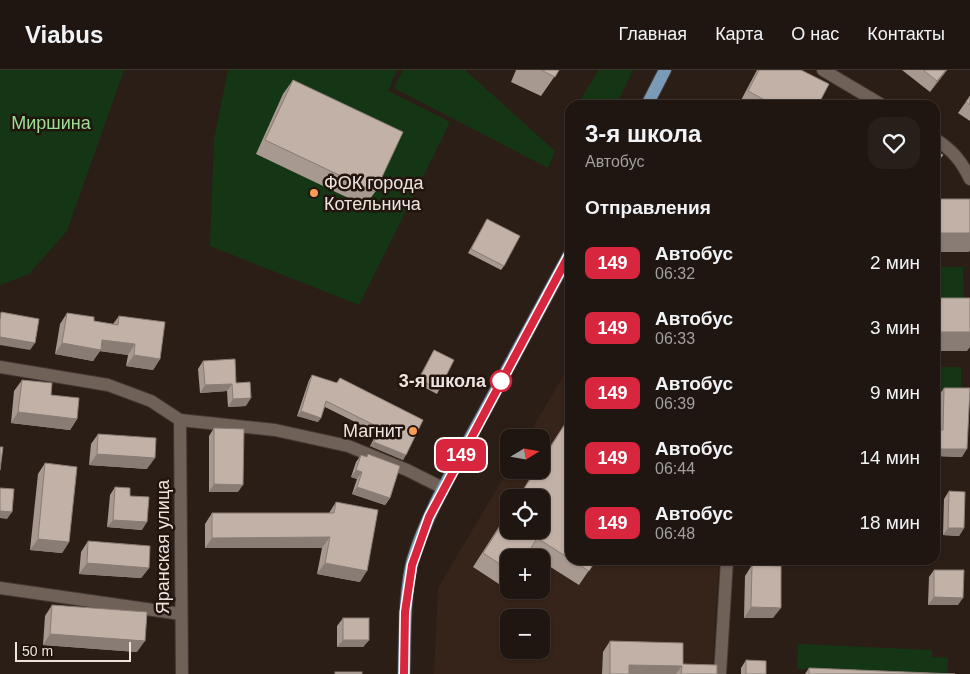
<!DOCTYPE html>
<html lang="ru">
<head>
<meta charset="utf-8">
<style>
	:root { --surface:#201611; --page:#281f1a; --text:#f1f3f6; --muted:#a29f9f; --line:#3d3531 }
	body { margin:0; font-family:Arial,sans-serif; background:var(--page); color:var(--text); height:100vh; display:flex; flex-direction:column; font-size:19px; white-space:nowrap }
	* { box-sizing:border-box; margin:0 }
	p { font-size:16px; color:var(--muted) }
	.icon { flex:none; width:28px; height:28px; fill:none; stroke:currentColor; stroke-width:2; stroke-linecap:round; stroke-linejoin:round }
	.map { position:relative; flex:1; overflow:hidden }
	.sheet { position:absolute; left:565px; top:30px; width:375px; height:465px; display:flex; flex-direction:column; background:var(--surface); border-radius:15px; box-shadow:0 1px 4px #0004,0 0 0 1px var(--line) }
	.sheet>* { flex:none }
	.badge { padding:0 10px; border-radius:8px; font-size:18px; line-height:32px }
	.needle { width:32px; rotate:79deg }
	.controls { position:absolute; left:500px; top:359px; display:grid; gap:10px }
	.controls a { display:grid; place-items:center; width:50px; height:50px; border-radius:10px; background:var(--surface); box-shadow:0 1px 4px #0004,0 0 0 1px var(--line); font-size:25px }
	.scale { position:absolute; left:15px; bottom:12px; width:116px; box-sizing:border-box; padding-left:5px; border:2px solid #ede4e0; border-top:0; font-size:14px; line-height:18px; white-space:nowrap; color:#ede4e0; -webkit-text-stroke:4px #21150e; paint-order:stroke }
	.map>.badge { position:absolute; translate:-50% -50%; box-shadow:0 0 0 2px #fff }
	h2 { padding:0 20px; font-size:19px; line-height:45px }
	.round { display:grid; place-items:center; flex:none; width:52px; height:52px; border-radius:15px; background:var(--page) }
	.overview { display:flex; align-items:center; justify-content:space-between; height:85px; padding:0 20px }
	h1 { font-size:24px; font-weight:600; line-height:38px }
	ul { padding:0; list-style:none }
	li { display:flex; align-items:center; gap:15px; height:65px; padding:0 20px }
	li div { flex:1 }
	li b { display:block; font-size:19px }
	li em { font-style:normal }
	li .badge { min-width:55px; font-weight:700; text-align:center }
	header { display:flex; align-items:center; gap:30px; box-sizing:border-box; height:70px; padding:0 25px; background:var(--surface); border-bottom:1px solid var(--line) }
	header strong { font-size:24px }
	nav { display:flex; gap:28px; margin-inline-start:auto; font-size:18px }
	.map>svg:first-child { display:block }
</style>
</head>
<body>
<header>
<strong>Viabus</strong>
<nav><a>Главная</a><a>Карта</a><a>О нас</a><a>Контакты</a></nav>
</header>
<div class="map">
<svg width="970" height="604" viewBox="0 0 970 604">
	<rect width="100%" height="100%" fill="#2b1e17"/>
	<path fill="#362319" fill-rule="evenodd" d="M570,295v195h149l-7,114h-278l4,-86 71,-120v2h32v-32l-14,-1zM509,428h32v32h-32zM509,488h32v32h-32zM509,548h32v32h-32z"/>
	<g fill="#153615">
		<polygon points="0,0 124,0 67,161 29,204 0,215"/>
		<polygon points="228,0 397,0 388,21 450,52 359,235 210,176 214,70"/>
		<polygon points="403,0 465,0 555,81 548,98 394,18"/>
		<polygon points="599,0 633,0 616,35 577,35"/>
		<polygon points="935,197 963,197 964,239 935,240"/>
		<rect x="935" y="297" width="26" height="23"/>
		<polygon points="798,574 932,580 932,587 948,588 947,604 797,599"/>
	</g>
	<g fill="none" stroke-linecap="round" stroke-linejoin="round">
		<defs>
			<g id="minor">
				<polyline points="823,0 882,35"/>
				<path d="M935,69c17,11 26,21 35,40"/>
				<polyline points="0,297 108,315 151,331 180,350 275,360 348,376 407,400 443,418"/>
				<polyline points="180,350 182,604"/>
				<polyline points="0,518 181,544"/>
				<polyline points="720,604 727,490"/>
			</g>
			<g id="major">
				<polyline points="647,35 665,0"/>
				<path d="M404,604c1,-36 0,-72 7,-107 6,-26 20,-55 32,-79l127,-235"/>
			</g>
		</defs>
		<use href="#minor" stroke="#433834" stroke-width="14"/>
		<use href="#major" stroke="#433834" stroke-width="14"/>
		<use href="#minor" stroke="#6f6058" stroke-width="12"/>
		<use href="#major" stroke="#7a9bb7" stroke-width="12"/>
	</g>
	<g fill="#a79890">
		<polygon points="516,0 559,0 541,26 511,12"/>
		<polygon points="757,0 801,0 818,35 746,35 740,32"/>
		<polygon points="902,0 947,0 930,22"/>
		<polygon points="293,10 375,122 365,136 256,84 283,24"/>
		<polygon points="970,26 970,51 958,43"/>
		<polygon points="487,149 504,196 501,200 468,183"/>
		<polygon points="67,243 94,251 113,254 119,246 160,289 153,300 126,296 128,285 100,281 93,291 55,284 60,254"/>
		<polygon points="434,280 439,320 437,324 416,313"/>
		<polygon points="203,291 236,313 246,336 228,337 227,321 200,323 198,299"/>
		<polygon points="312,305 336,313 340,308 423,350 403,390 370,376 377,363 325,337 318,352 297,346 309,310"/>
		<polygon points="22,310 51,325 77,349 70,360 11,353 14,321"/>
		<polygon points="944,318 962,387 935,386 935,364 938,360 939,325"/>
		<polygon points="570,346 570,490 596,490 579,515 541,491 541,488 536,488 528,483 509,488 509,512 505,518 473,497 509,441 509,460 541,428 518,428 535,400 541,400 541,390"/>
		<polygon points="214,358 238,422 209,422 209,366"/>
		<polygon points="98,364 147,399 89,395 91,374"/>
		<polygon points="368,384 390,428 385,435 352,424 357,409 351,407 356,392 361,385 366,387"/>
		<polygon points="45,393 69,472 62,483 30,480 38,404"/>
		<polygon points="115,417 130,426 142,460 107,457 110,425"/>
		<polygon points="949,421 964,458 959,466 943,465 944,429"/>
		<polygon points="336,432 360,512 317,504 322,478 205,478 205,454 212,443 329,443"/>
		<polygon points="88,471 149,498 141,508 79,504 81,482"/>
		<polygon points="752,495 773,548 744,548 745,506"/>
		<polygon points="934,500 958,535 928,535 929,507"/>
		<polygon points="52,535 137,582 43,575 45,546"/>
		<polygon points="343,548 369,570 363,577 337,577 337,556"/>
		<polygon points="610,571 683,594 717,604 602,604 603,582"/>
		<polygon points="746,590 766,604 741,604 741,598"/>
		<polygon points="809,598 955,604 805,604"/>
	</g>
	<g fill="#887c75">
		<polygon points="946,0 947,0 930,22 937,11"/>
		<polygon points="935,163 970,163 970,180 969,182 935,182"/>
		<polygon points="935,262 970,262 970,277 967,281 935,281"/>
		<polygon points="0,267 35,273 30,280 0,275"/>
		<polygon points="102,270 135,274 128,285 99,281 93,291 55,284 62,273"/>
		<polygon points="134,285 160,289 153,300 126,296"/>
		<polygon points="232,314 227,321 200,323 205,315"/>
		<polygon points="251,328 246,336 228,337 233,329"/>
		<polygon points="301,341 321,348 318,352 297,346"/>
		<polygon points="18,342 77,349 70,360 11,353"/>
		<polygon points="374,372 406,385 403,390 370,376"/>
		<polygon points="938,379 967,379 962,387 935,386 935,382"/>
		<polygon points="97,384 155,388 147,399 89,395"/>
		<polygon points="356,400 362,402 357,409 351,407"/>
		<polygon points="214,414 243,415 238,422 209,422"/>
		<polygon points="357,417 390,428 385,435 352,424"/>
		<polygon points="0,441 12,442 7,449 0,448"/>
		<polygon points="113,450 147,452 142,460 107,457"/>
		<polygon points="948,458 964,458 959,466 943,465"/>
		<polygon points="330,467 322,478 205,478 212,468"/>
		<polygon points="38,469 69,472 62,483 30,480"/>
		<polygon points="87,493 149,498 141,508 79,504"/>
		<polygon points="325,493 367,501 360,512 317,504"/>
		<polygon points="934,527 963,528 958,535 928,535"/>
		<polygon points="751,537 781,538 773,548 744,548"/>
		<polygon points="50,564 145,571 137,582 43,575"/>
		<polygon points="343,570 369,570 363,577 337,577"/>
		<polygon points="629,595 682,596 676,604 623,604"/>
	</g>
	<g fill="#c2b1a7" stroke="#887c75">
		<polygon points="541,0 559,0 555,7"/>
		<polygon points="759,0 801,0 829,14 818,35 774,35 748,21"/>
		<polygon points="923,0 946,0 937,11"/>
		<polygon points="293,10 403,62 375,122 265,70"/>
		<polygon points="970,26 970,35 966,32"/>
		<polygon points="935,80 943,85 935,95"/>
		<rect x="935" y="129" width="35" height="34"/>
		<polygon points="487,149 520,166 504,196 471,179"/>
		<rect x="935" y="228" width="35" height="34"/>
		<polygon points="1,242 39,249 35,273 0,267 0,250"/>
		<polygon points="67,243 94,247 94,251 118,255 119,246 165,252 160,289 134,285 135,274 102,270 101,280 62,273"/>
		<polygon points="434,280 454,290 439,320 419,309"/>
		<polygon points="235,289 236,313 250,312 251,328 233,329 232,314 205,315 203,291"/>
		<polygon points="312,305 337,313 340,308 423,350 406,385 374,372 380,358 326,331 321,348 301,341"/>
		<polygon points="22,310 52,313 51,325 79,328 77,349 18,342"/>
		<polygon points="944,318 970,318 967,379 938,379 938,360 943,360"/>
		<polygon points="570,346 570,489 537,468 525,488 509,488 509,500 483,483 509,443 509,460 541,460 541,428 518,428 536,400 541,400 541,392"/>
		<polygon points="214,358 244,359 243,415 214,414"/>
		<polygon points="98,364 156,368 155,388 97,384"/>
		<polygon points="0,377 3,377 0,400"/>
		<polygon points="368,384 400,396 390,428 357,417 362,402 356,400 361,385 367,387"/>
		<polygon points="45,393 77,397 69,472 38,469"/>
		<polygon points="115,417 130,418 130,426 149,427 147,452 113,450"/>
		<polygon points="0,418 14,419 12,442 0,441"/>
		<polygon points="949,421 965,422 964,458 948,458"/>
		<polygon points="336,432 378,440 367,501 325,493 330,467 212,468 212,443 334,443"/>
		<polygon points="88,471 150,476 149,498 87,493"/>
		<polygon points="571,490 596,490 589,501"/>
		<polygon points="752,495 781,496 781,538 751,537"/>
		<polygon points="934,500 964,500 963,528 934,527"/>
		<polygon points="52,535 147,542 145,571 50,564"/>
		<rect x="343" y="548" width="26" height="22"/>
		<polygon points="610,571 683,573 683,594 717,595 717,604 681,604 682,596 629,595 629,604 610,604"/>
		<polygon points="746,590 766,591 766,604 746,604"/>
		<polygon points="809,598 955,604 809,604"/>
		<rect x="335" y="602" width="27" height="2"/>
	</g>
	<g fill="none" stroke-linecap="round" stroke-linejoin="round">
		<defs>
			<polyline id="line" points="404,604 405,542 412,495 429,447 570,183"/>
		</defs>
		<use href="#line" stroke="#fff" stroke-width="11"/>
		<use href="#line" stroke="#d7263d" stroke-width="8"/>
	</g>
	<g fill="#fc9d54" stroke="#21150e" stroke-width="2">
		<circle cx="314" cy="123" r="5"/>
		<circle cx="413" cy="361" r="5"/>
	</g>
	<circle fill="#fff" stroke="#d7263d" stroke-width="2.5" cx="501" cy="311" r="10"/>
	<g text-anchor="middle" stroke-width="5" stroke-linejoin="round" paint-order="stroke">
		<g font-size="18" fill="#99e096" stroke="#21150e">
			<text x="51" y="59">Миршина</text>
		</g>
		<g font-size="18" fill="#ede4e0" stroke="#21150e" text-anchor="start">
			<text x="324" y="119">ФОК города<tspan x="324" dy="21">Котельнича</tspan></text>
			<text x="403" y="367" text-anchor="end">Магнит</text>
		</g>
		<g font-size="18" font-weight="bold" fill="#ede4e0" stroke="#21150e" text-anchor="end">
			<text x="486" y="317">3-я школа</text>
		</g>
		<g font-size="18" fill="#ede4e0" stroke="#21150e">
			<text transform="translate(163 477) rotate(-90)" y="6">Яранская улица</text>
		</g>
	</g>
</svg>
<div class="controls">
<a><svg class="needle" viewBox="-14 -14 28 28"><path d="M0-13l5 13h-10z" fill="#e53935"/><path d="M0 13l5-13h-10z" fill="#a29f9f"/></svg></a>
<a><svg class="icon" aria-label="locate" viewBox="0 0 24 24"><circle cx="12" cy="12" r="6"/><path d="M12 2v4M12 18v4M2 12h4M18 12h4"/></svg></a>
<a>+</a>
<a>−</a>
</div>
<div class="scale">50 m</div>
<b class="badge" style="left:461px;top:385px;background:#d7263d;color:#fff">149</b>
<section class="sheet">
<div class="overview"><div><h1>3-я школа</h1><p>Автобус</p></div><a class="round"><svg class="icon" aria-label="heart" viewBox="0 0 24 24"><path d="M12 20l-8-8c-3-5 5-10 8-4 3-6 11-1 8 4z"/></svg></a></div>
<h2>Отправления</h2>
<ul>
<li><span class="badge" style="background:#d7263d;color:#fff">149</span><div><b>Автобус</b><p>06:32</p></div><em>2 мин</em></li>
<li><span class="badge" style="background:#d7263d;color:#fff">149</span><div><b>Автобус</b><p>06:33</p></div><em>3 мин</em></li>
<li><span class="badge" style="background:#d7263d;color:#fff">149</span><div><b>Автобус</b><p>06:39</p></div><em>9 мин</em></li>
<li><span class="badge" style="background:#d7263d;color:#fff">149</span><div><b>Автобус</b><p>06:44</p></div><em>14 мин</em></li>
<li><span class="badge" style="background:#d7263d;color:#fff">149</span><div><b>Автобус</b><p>06:48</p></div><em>18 мин</em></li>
</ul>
</section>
</div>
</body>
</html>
